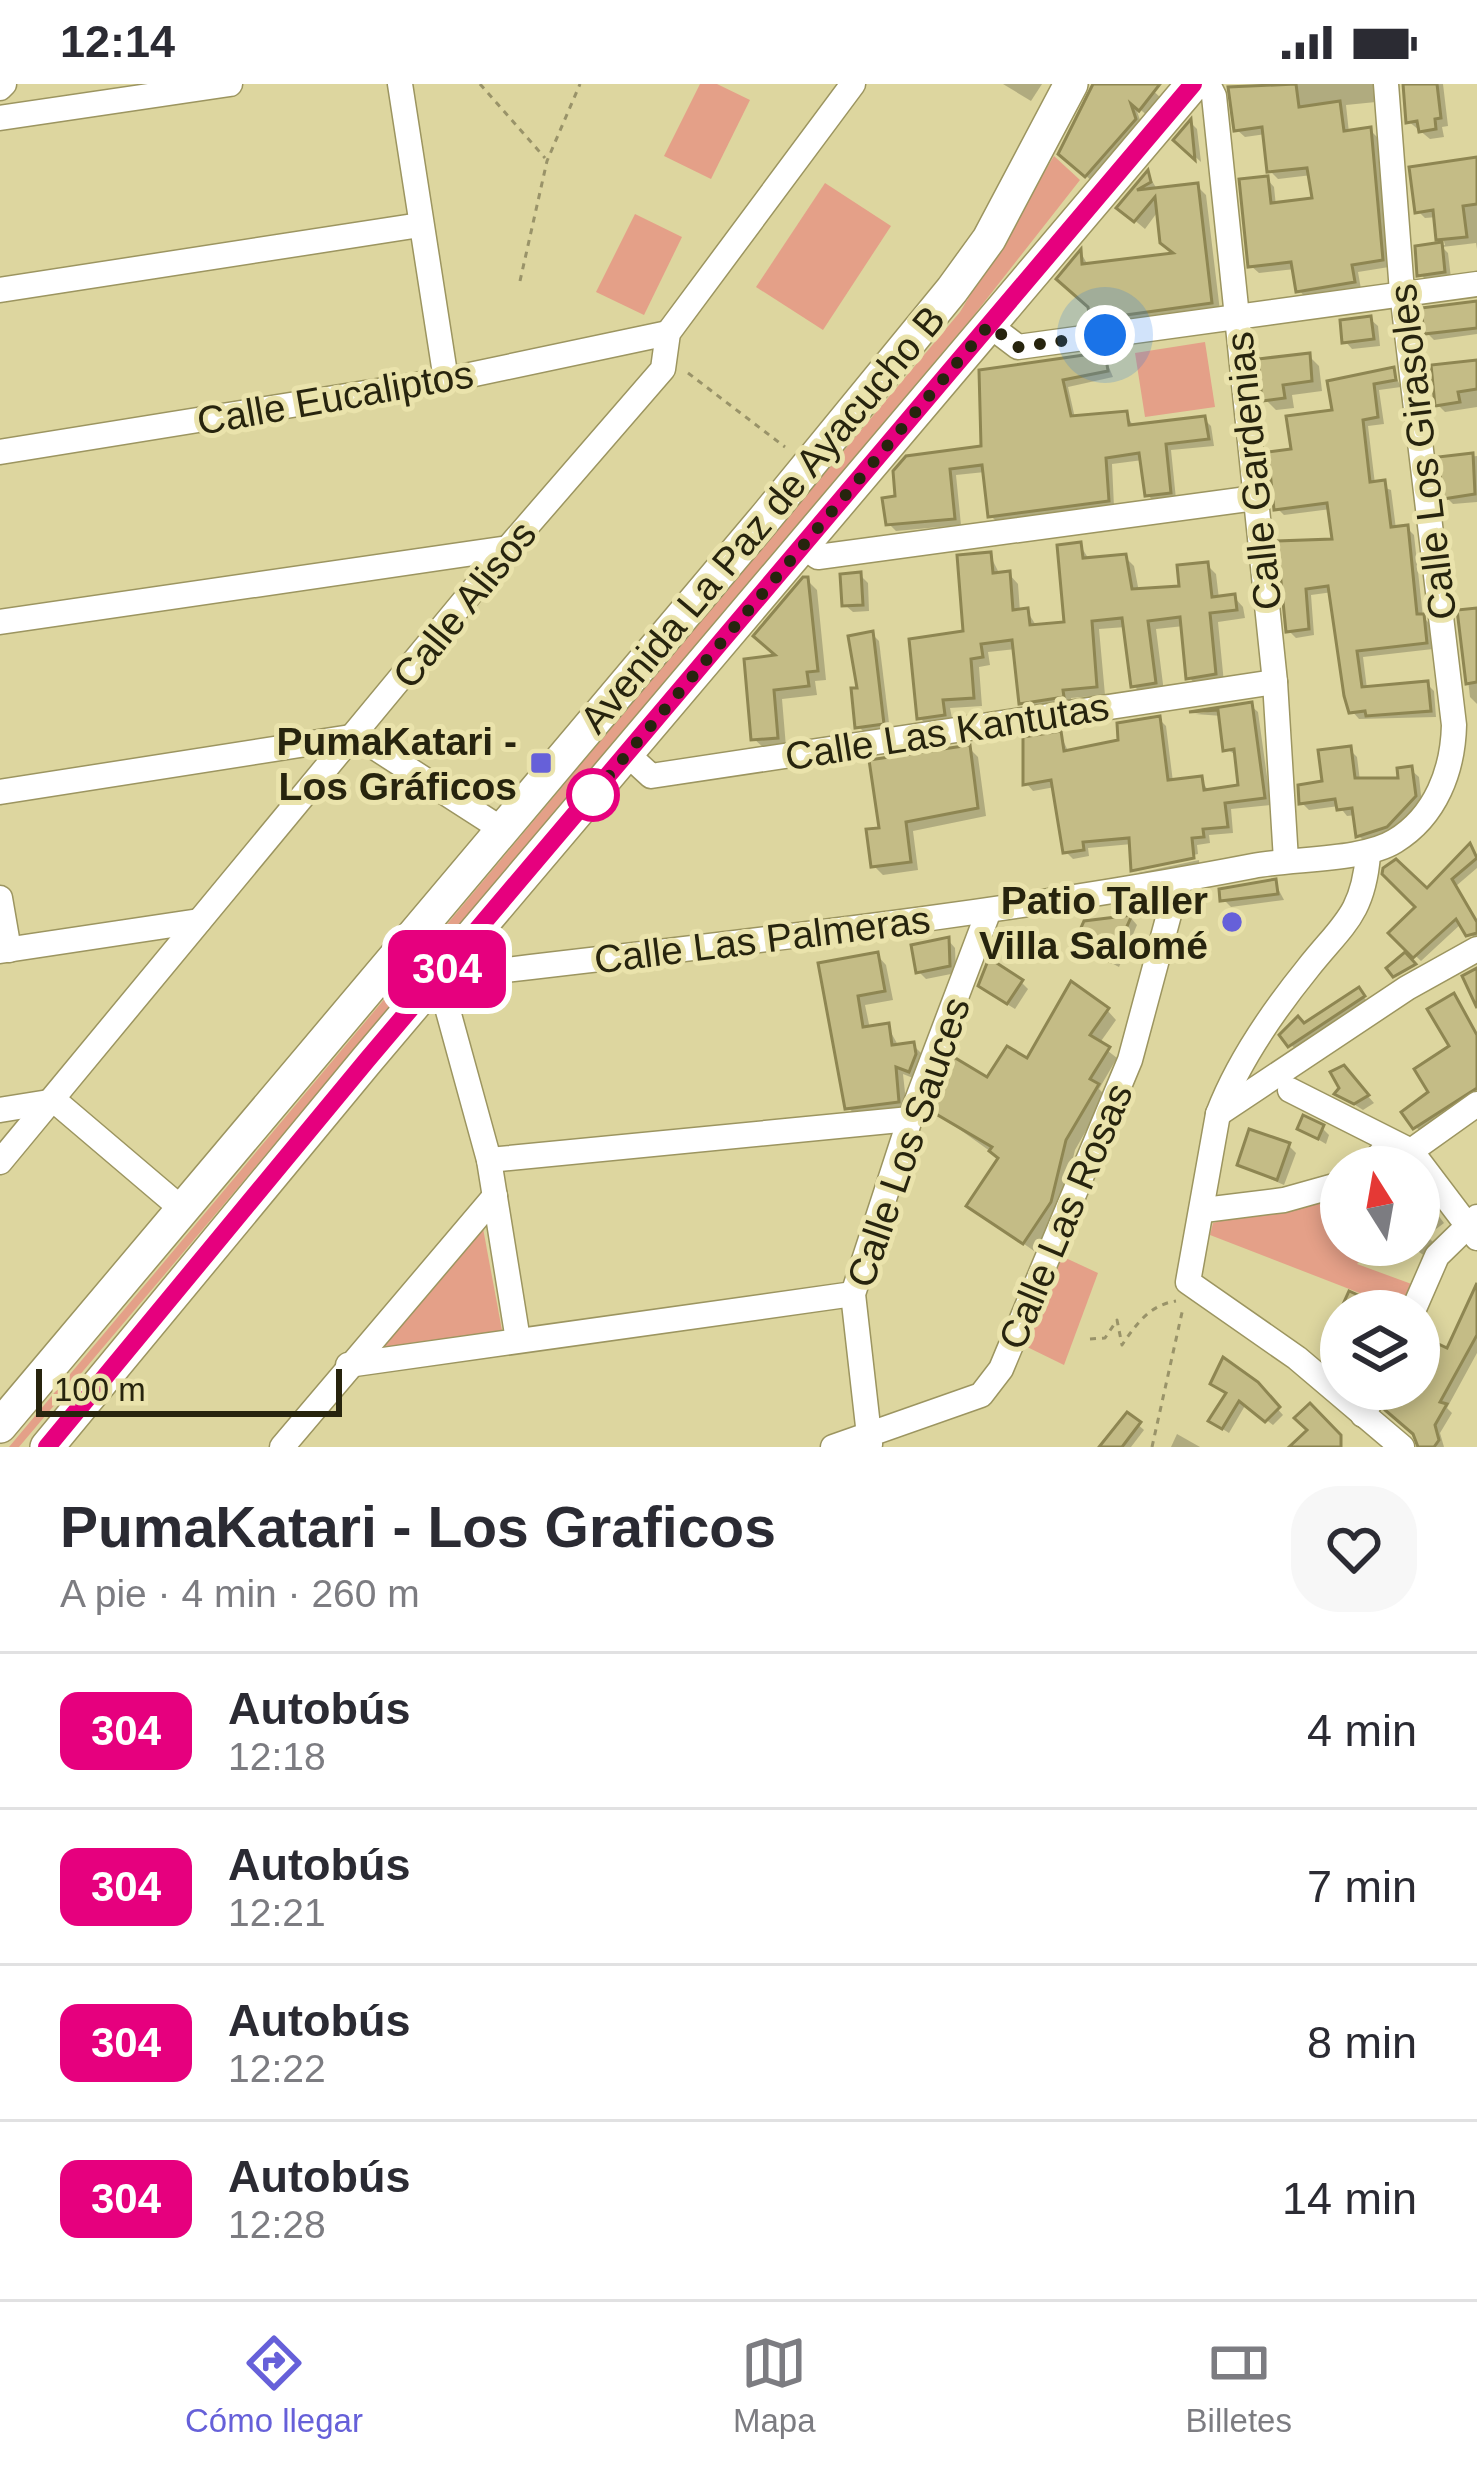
<!DOCTYPE html>
<html lang="es">
<head>
<meta charset="utf-8">
<style>
	:root { --surface:#fff; --page:#f7f7f7; --text:#2b2b33; --muted:#7c7c81; --line:#e1e1e2; --accent:#6660d9 }
	body { margin:0; font-family:Helvetica,sans-serif; background:var(--page); color:var(--text); height:100vh; display:flex; flex-direction:column; font-size:45px; white-space:nowrap }
	* { box-sizing:border-box; margin:0 }
	p { font-size:39px; color:var(--muted) }
	.icon { flex:none; width:66px; height:66px; fill:none; stroke:currentColor; stroke-width:2; stroke-linecap:round; stroke-linejoin:round }
	.map { position:relative; height:1363px; overflow:hidden }
	.drawer { display:flex; flex-direction:column; background:var(--surface); flex:1 }
	.drawer>* { flex:none }
	.badge { padding:0 24px; border-radius:18px; font-size:42px; line-height:78px }
	.needle { width:78px; rotate:349deg }
	.tools { position:absolute; left:1320px; top:1062px; display:grid; gap:24px }
	.tools a { display:grid; place-items:center; width:120px; height:120px; border-radius:50%; background:var(--surface); box-shadow:0 6px 18px #0003; font-size:60px }
	.scale { position:absolute; left:36px; bottom:30px; width:306px; box-sizing:border-box; padding-left:12px; border:6px solid #27240e; border-top:0; font-size:33px; line-height:42px; white-space:nowrap; color:#27240e; -webkit-text-stroke:9px #eae3ac; paint-order:stroke }
	.you { position:absolute; width:60px; height:60px; margin:-30px; border:9px solid #fff; border-radius:50%; background:#1a73e8; box-shadow:0 0 0 18px #1a73e833 }
	.map>.badge { position:absolute; translate:-50% -50%; box-shadow:0 0 0 6px #fff }
	.round { display:grid; place-items:center; flex:none; width:126px; height:126px; border-radius:48px; background:var(--page) }
	.summary { display:flex; align-items:center; justify-content:space-between; height:204px; padding:0 60px }
	h1 { font-size:57px; font-weight:800; line-height:90px }
	ul { padding:0; list-style:none }
	li { display:flex; align-items:center; gap:36px; height:156px; padding:0 60px; border-top:3px solid var(--line) }
	li div { flex:1 }
	li b { display:block; font-size:45px }
	li em { font-style:normal }
	li .badge { min-width:132px; font-weight:700; text-align:center }
	.status { display:flex; justify-content:space-between; align-items:center; height:84px; padding:0 60px; background:var(--surface); direction:ltr }
	.status svg { height:33px; fill:currentColor }
	.dock { display:flex; justify-content:space-around; align-items:center; height:168px; border-top:3px solid var(--line); background:var(--surface); font-size:33px; color:var(--muted) }
	.dock a { display:grid; justify-items:center; gap:6px }
	.dock .current { color:var(--accent) }
	.map>svg:first-child { display:block }
</style>
</head>
<body>
<div class="status"><b>12:14</b><svg viewBox="0 0 49 12"><path d="M0 12V9h3v3zM5 12V6h3v6zM10 12V3h3v9zM15 12V0h3v12zM26 1h20v11H26zM47 4h2v5h-2z"/></svg></div>
<div class="map">
<svg width="1477" height="1363" viewBox="0 0 1477 1363">
	<rect width="100%" height="100%" fill="#ddd69f"/>
	<g fill="#e4a088">
		<polygon points="700,0 717,0 750,16 711,95 664,72"/>
		<polygon points="1054,72 1080,96 971,235 19,1363 9,1363 960,228"/>
		<polygon points="825,99 891,142 823,246 756,203"/>
		<polygon points="635,130 682,153 644,231 596,208"/>
		<polygon points="1205,258 1215,323 1145,333 1135,269"/>
		<polygon points="1341,1105 1341,1161 1374,1161 1357,1180 1417,1202 1406,1227 1210,1151 1213,1139"/>
		<polygon points="482,1139 504,1257 374,1275"/>
		<polygon points="1057,1170 1098,1189 1064,1281 1021,1260"/>
	</g>
	<g fill="#0003">
		<polygon points="1003,0 1042,0 1031,17"/>
		<polygon points="1097,0 1146,0 1163,16 1149,33 1135,21 1143,45 1095,100 1071,78"/>
		<polygon points="1265,0 1374,0 1376,18 1346,21 1349,49 1370,46 1378,54 1389,183 1358,188 1361,205 1306,214 1299,206 1295,185 1259,189 1251,182 1267,95 1274,103 1276,122 1316,116 1312,91 1278,95 1270,87 1266,50 1245,53 1237,46 1231,6"/>
		<polygon points="1404,0 1443,0 1448,42 1442,43 1444,53 1430,55 1408,37"/>
		<polygon points="1191,39 1197,45 1201,78 1177,56"/>
		<polygon points="1477,78 1477,165 1476,159 1442,163 1448,169 1451,194 1428,198 1420,190 1418,164 1445,161 1437,133 1425,134 1418,127"/>
		<polygon points="1148,90 1158,107 1197,102 1206,111 1220,227 1102,244 1092,223 1068,203 1081,169 1089,183 1177,172 1159,126 1145,145 1120,124"/>
		<polygon points="1477,219 1477,250 1434,256 1427,249"/>
		<polygon points="1370,235 1378,242 1380,262 1352,265 1345,257"/>
		<polygon points="1104,271 1113,293 1068,303 1075,334 1126,330 1134,343 1204,335 1211,342 1214,362 1171,366 1176,415 1154,418 1148,411 1143,376 1112,380 1114,423 998,439 991,432 985,388 956,391 961,441 896,447 889,440 899,415 896,388 984,365 982,288"/>
		<polygon points="1309,272 1319,282 1322,307 1292,311 1294,324 1276,326 1265,315"/>
		<polygon points="1477,278 1477,323 1445,328 1438,321"/>
		<polygon points="1393,287 1401,303 1379,306 1384,340 1368,342 1375,400 1391,406 1396,445 1407,444 1414,451 1423,533 1430,540 1433,565 1363,573 1367,605 1427,600 1434,607 1436,633 1359,635 1352,627 1333,508 1311,511 1314,551 1296,554 1289,547 1280,459 1335,458 1331,425 1284,431 1277,424 1294,367 1335,328 1331,299"/>
		<polygon points="1477,372 1477,418 1453,420 1446,413 1442,376"/>
		<polygon points="1080,461 1090,477 1125,473 1134,482 1139,508 1183,505 1207,481 1216,490 1219,515 1234,513 1243,523 1245,534 1218,538 1224,599 1198,603 1189,593 1184,542 1156,545 1164,608 1143,611 1134,602 1126,543 1099,545 1105,611 1071,614 1071,622 1031,628 1022,618 1016,565 988,568 990,581 979,583 982,622 950,624 953,639 929,643 920,634 967,550 990,471 1000,491 1009,490 1018,500 1020,528 1027,527 1037,543 1067,541"/>
		<polygon points="860,491 868,499 869,527 853,528 845,521"/>
		<polygon points="807,496 817,506 826,596 815,597 817,611 782,615 786,663 764,664 754,655"/>
		<polygon points="1477,527 1477,620 1470,613 1460,529"/>
		<polygon points="872,550 879,557 890,647 866,650 858,642 860,606"/>
		<polygon points="1250,621 1258,628 1271,721 1231,725 1233,749 1209,751 1210,759 1197,761 1198,770 1137,783 1137,788 1132,760 1088,764 1089,772 1073,775 1065,767 1055,703 1033,707 1026,699 1060,650 1069,669 1122,659 1159,635 1166,642 1173,698 1201,695 1209,708 1242,704 1238,672 1226,665 1222,632 1195,630"/>
		<polygon points="969,664 978,673 986,732 913,747 918,786 883,791 874,782 882,746"/>
		<polygon points="1349,665 1357,673 1360,697 1401,697 1411,686 1419,693 1422,720 1394,749 1366,759 1359,752 1356,731 1347,732 1339,722 1309,726 1302,719 1326,700"/>
		<polygon points="1470,764 1477,771 1477,784 1456,802 1477,838 1477,857 1462,839 1421,877 1392,849"/>
		<polygon points="1199,776 1199,780 1141,793 1138,789"/>
		<polygon points="1275,799 1284,816 1231,823 1223,815"/>
		<polygon points="1131,834 1137,841 1119,883 1077,861"/>
		<polygon points="948,856 955,864 956,889 926,895 919,888"/>
		<polygon points="877,871 886,881 893,916 865,921 870,945 888,943 899,963 913,961 922,970 918,996 903,990 907,1027 857,1033 848,1023 822,881"/>
		<polygon points="1021,898 1028,905 1015,925 989,909"/>
		<polygon points="1358,907 1368,918 1297,967 1283,952"/>
		<polygon points="1453,913 1477,950 1477,1012 1423,1050 1416,1043 1453,963"/>
		<polygon points="1107,926 1116,936 1099,960 1117,974 1099,1005 1106,1012 1075,1066 1060,1128 1034,1167 970,1122 1001,1075 934,1027 1028,979"/>
		<polygon points="1351,993 1374,1019 1363,1026 1338,1010"/>
		<polygon points="1322,1044 1329,1051 1326,1060 1300,1045"/>
		<polygon points="1289,1062 1296,1069 1284,1101 1240,1081"/>
		<polygon points="1419,1106 1444,1139 1427,1152 1440,1165 1432,1177 1409,1161 1419,1161"/>
		<polygon points="1477,1218 1477,1269 1447,1324 1452,1329 1440,1349 1444,1363 1417,1363 1394,1305 1419,1305 1420,1274 1435,1261 1448,1268"/>
		<polygon points="1214,1300 1256,1301 1283,1331 1273,1341 1246,1320 1229,1349 1218,1342 1229,1310"/>
		<polygon points="1128,1332 1144,1346 1131,1363 1103,1363"/>
		<polygon points="1177,1350 1200,1363 1171,1363"/>
	</g>
	<g fill="#c4bc86" stroke="#8e8652" stroke-width="3">
		<polygon points="1093,0 1160,0 1139,27 1131,20 1136,35 1085,93 1058,70"/>
		<polygon points="1296,0 1299,23 1340,17 1344,47 1371,43 1383,176 1352,181 1355,198 1296,208 1291,178 1248,183 1239,95 1268,92 1271,119 1312,114 1307,84 1267,88 1262,43 1234,47 1228,3"/>
		<polygon points="1403,0 1437,0 1441,34 1435,35 1436,45 1419,48 1417,37 1406,39"/>
		<polygon points="1191,35 1195,76 1173,56"/>
		<polygon points="1477,73 1477,120 1463,122 1467,153 1436,156 1433,126 1415,129 1409,83"/>
		<polygon points="1148,86 1151,98 1137,106 1198,99 1212,219 1090,236 1088,223 1056,195 1081,165 1082,180 1173,169 1160,159 1155,113 1134,138 1116,124"/>
		<polygon points="1442,158 1445,188 1417,192 1415,162"/>
		<polygon points="1477,217 1477,244 1424,250 1421,224"/>
		<polygon points="1371,232 1374,255 1342,259 1340,236"/>
		<polygon points="1105,268 1108,287 1063,296 1071,332 1127,327 1129,341 1205,332 1209,355 1166,360 1171,409 1145,412 1139,369 1106,374 1109,417 988,433 982,381 950,385 955,435 886,441 882,414 895,412 893,387 906,372 981,362 979,286"/>
		<polygon points="1310,269 1312,297 1283,301 1285,314 1262,317 1258,275"/>
		<polygon points="1477,276 1477,305 1458,308 1460,318 1435,322 1431,281"/>
		<polygon points="1394,283 1396,296 1374,300 1378,333 1363,336 1370,398 1385,396 1391,443 1408,441 1417,530 1424,530 1427,559 1357,567 1362,603 1428,597 1431,627 1366,632 1365,627 1349,629 1344,612 1328,502 1306,505 1309,545 1286,548 1277,457 1332,455 1327,419 1274,426 1268,368 1291,365 1286,332 1332,326 1327,297"/>
		<polygon points="1473,369 1475,410 1443,415 1438,373"/>
		<polygon points="1081,458 1083,474 1126,470 1132,505 1179,502 1177,481 1208,478 1212,513 1235,510 1237,526 1210,529 1216,590 1186,595 1180,533 1148,537 1156,599 1131,603 1122,534 1092,537 1097,603 1063,606 1064,613 1019,620 1012,556 981,560 983,573 971,575 974,614 943,616 945,631 917,635 909,555 963,547 957,471 991,468 993,489 1010,487 1013,526 1028,524 1030,541 1064,538 1057,461"/>
		<polygon points="861,488 863,521 842,522 840,490"/>
		<polygon points="803,493 808,493 818,587 807,588 809,602 774,606 778,654 751,656 744,575 775,571 753,552"/>
		<polygon points="1477,524 1477,598 1466,600 1457,526"/>
		<polygon points="873,547 884,640 855,644 851,604 857,604 848,552"/>
		<polygon points="1252,618 1265,714 1225,719 1228,743 1203,745 1204,753 1192,754 1194,774 1131,787 1129,754 1083,758 1084,766 1063,769 1051,696 1023,701 1023,653 1061,647 1064,667 1118,656 1117,639 1160,632 1168,696 1202,692 1204,706 1238,701 1234,665 1223,667 1218,626 1189,628"/>
		<polygon points="970,661 978,724 906,738 911,778 871,783 866,745 879,744 869,676"/>
		<polygon points="1351,662 1355,694 1398,694 1397,684 1412,682 1416,712 1387,743 1356,753 1352,724 1337,726 1335,715 1299,720 1298,701 1322,697 1318,666"/>
		<polygon points="1470,759 1477,774 1452,795 1477,838 1477,849 1466,852 1456,835 1413,874 1388,849 1415,823 1382,790 1383,784 1396,775 1427,804"/>
		<polygon points="1276,795 1278,810 1220,817 1219,805"/>
		<polygon points="1132,831 1111,878 1073,862 1084,837"/>
		<polygon points="949,853 950,882 916,889 911,861"/>
		<polygon points="878,868 885,907 858,912 863,943 889,939 892,961 914,958 916,970 909,988 896,983 899,1018 845,1025 818,879"/>
		<polygon points="1405,868 1416,880 1393,893 1386,884"/>
		<polygon points="989,874 1023,896 1007,920 978,902"/>
		<polygon points="1477,884 1477,924 1462,892"/>
		<polygon points="1071,897 1109,924 1090,951 1110,963 1090,995 1099,1000 1066,1056 1051,1118 1023,1160 966,1122 998,1074 989,1067 992,1063 931,1027 952,972 987,993 1007,962 1027,974"/>
		<polygon points="1359,903 1365,912 1288,963 1279,951 1298,932 1304,939"/>
		<polygon points="1454,909 1477,951 1477,1004 1413,1045 1401,1028 1428,1008 1414,985 1449,962 1427,925"/>
		<polygon points="1344,981 1369,1011 1354,1020 1334,1010 1339,1004 1330,988"/>
		<polygon points="1303,1031 1324,1041 1318,1055 1297,1045"/>
		<polygon points="1249,1045 1290,1059 1277,1096 1237,1081"/>
		<polygon points="1477,1199 1477,1251 1440,1318 1447,1320 1435,1341 1439,1356 1434,1363 1418,1363 1413,1350 1385,1326 1393,1305 1419,1305 1419,1279 1434,1258 1447,1264"/>
		<polygon points="1349,1207 1394,1227 1340,1227"/>
		<polygon points="1223,1273 1258,1298 1280,1323 1265,1338 1239,1317 1222,1345 1208,1337 1226,1309 1210,1300"/>
		<polygon points="1310,1319 1341,1351 1341,1363 1289,1363 1307,1346 1294,1334"/>
		<polygon points="1127,1328 1141,1338 1122,1363 1099,1363"/>
	</g>
	<g fill="none" stroke-linecap="round" stroke-linejoin="round">
		<defs>
			<g id="street">
				<polyline points="400,0 446,296"/>
				<polyline points="1208,0 1214,12 1275,598 1286,776"/>
				<polyline points="0,4 4,0"/>
				<polyline points="0,34 230,0"/>
				<polyline points="0,206 420,141"/>
				<polyline points="989,241 1018,263 1477,200"/>
				<polyline points="0,368 446,296 668,249"/>
				<polyline points="803,462 818,473 1255,414"/>
				<polyline points="0,538 508,464"/>
				<polyline points="627,670 651,692 1275,598"/>
				<polyline points="0,708 357,652 503,746"/>
				<path d="M1368,771c-5,60 -26,70 -60,113 -34,42 -71,96 -90,146l-30,168 109,76 105,89"/>
				<polyline points="0,814 9,866"/>
				<polyline points="0,867 199,837"/>
				<polyline points="1290,1006 1411,1067 1477,1154"/>
				<polyline points="55,1017 182,1125"/>
				<polyline points="0,1026 55,1017"/>
				<polyline points="1218,1030 1407,904 1477,865"/>
				<polyline points="1411,1067 1477,1020"/>
				<polyline points="489,1076 910,1035"/>
				<polyline points="0,1078 508,464 663,285 668,249 853,0"/>
				<polyline points="1369,1083 1389,1060"/>
				<polyline points="1204,1126 1284,1116 1341,1100"/>
				<polyline points="1413,1227 1437,1172 1477,1133"/>
				<path d="M518,1256l-29,-180 -50,-182c272,-33 545,-60 814,-112 41,-8 110,-5 142,-25 41,-25 58,-71 59,-116l-52,-433 -16,-208"/>
				<polyline points="348,1281 853,1210"/>
				<polyline points="1363,1331 1377,1305"/>
				<polyline points="870,1360 853,1210 910,1035 988,829"/>
				<polyline points="282,1363 495,1112"/>
				<polyline points="833,1363 981,1311 1001,1285 1130,976 1178,797"/>
			</g>
			<g id="secondary">
				<polyline points="0,1342 767,432 952,206 989,155 1071,0"/>
				<polyline points="47,1363 367,976 1193,0"/>
			</g>
		</defs>
		<use href="#street" stroke="#9c9560" stroke-width="27"/>
		<use href="#secondary" stroke="#9c9560" stroke-width="36"/>
		<g stroke="#999369" stroke-width="3" stroke-dasharray="6 6" stroke-linecap="butt">
			<polyline points="480,0 545,74"/>
			<polyline points="520,197 547,77 580,0"/>
			<polyline points="688,289 785,363"/>
			<path d="M1090,1255l15,-1 12,-18 5,25c15,-22 28,-40 54,-44"/>
			<polyline points="1152,1363 1183,1224"/>
		</g>
		<use href="#street" stroke="#fff" stroke-width="24"/>
		<use href="#secondary" stroke="#fff" stroke-width="33"/>
	</g>
	<g fill="none" stroke-linecap="round" stroke-linejoin="round">
		<defs>
			<polyline id="line" points="47,1363 367,976 1193,0"/>
		</defs>
		<use href="#line" stroke="#fff" stroke-width="27"/>
		<use href="#line" stroke="#e6007e" stroke-width="18"/>
		<polyline stroke="#27240e" stroke-width="12" stroke-dasharray="0 21.6" points="593,711 580,726 989,241 1018,263 1105,251"/>
	</g>
	<g fill="#6660d9" stroke="#eae3ac" stroke-width="4.5">
		<rect x="529" y="667" width="24" height="24" rx="6"/>
		<circle cx="1232" cy="838" r="12"/>
	</g>
	<circle fill="#fff" stroke="#e6007e" stroke-width="6" cx="593" cy="711" r="24"/>
	<g text-anchor="middle" stroke-width="10" stroke-linejoin="round" paint-order="stroke">
		<g font-size="39" fill="#27240e" stroke="#eae3ac">
			<text transform="translate(335 313) rotate(-10)" y="14">Calle Eucaliptos</text>
			<text transform="translate(1422 368) rotate(-97)" y="14">Calle Los Girasoles</text>
			<text transform="translate(1253 387) rotate(-96)" y="14">Calle Gardenias</text>
			<text transform="translate(762 435) rotate(-50)" y="14">Avenida La Paz de Ayacucho B</text>
			<text transform="translate(464 520) rotate(-51)" y="14">Calle Alisos</text>
			<text transform="translate(947 647) rotate(-9)" y="14">Calle Las Kantutas</text>
			<text transform="translate(762 855) rotate(-7)" y="14">Calle Las Palmeras</text>
			<text transform="translate(908 1058) rotate(-71)" y="14">Calle Los Sauces</text>
			<text transform="translate(1065 1132) rotate(-67)" y="14">Calle Las Rosas</text>
		</g>
		<g font-size="39" font-weight="bold" fill="#27240e" stroke="#eae3ac" text-anchor="end">
			<text x="517" y="671">PumaKatari -<tspan x="517" dy="45">Los Gráficos</tspan></text>
			<text x="1208" y="830">Patio Taller<tspan x="1208" dy="45">Villa Salomé</tspan></text>
		</g>
	</g>
</svg>
<div class="tools">
<a><svg class="needle" viewBox="-14 -14 28 28"><path d="M0-13l5 13h-10z" fill="#e53935"/><path d="M0 13l5-13h-10z" fill="#7c7c81"/></svg></a>
<a><svg class="icon" aria-label="layers" viewBox="0 0 24 24"><path d="M12 4l9 5-9 5-9-5zM3 14l9 5 9-5"/></svg></a>
</div>
<div class="scale">100 m</div>
<div class="you" style="left:1105px;top:251px"></div>
<b class="badge" style="left:447px;top:885px;background:#e6007e;color:#fff">304</b>
</div>
<section class="drawer">
<div class="summary"><div><h1>PumaKatari - Los Graficos</h1><p>A pie · 4 min · 260 m</p></div><a class="round"><svg class="icon" aria-label="heart" viewBox="0 0 24 24"><path d="M12 20l-8-8c-3-5 5-10 8-4 3-6 11-1 8 4z"/></svg></a></div>
<ul>
<li><span class="badge" style="background:#e6007e;color:#fff">304</span><div><b>Autobús</b><p>12:18</p></div><em>4 min</em></li>
<li><span class="badge" style="background:#e6007e;color:#fff">304</span><div><b>Autobús</b><p>12:21</p></div><em>7 min</em></li>
<li><span class="badge" style="background:#e6007e;color:#fff">304</span><div><b>Autobús</b><p>12:22</p></div><em>8 min</em></li>
<li><span class="badge" style="background:#e6007e;color:#fff">304</span><div><b>Autobús</b><p>12:28</p></div><em>14 min</em></li>
</ul>
</section>
<nav class="dock">
<a class="current"><svg class="icon" aria-label="directions" viewBox="0 0 24 24"><path d="M12 3l9 9-9 9-9-9zM9 14v-3h6M13 9l2 2-2 2"/></svg>Cómo llegar</a>
<a><svg class="icon" aria-label="map" viewBox="0 0 24 24"><path d="M3 6l6-2 6 2 6-2v14l-6 2-6-2-6 2zM9 4v14M15 6v14"/></svg>Mapa</a>
<a><svg class="icon" aria-label="tickets" viewBox="0 0 24 24"><path d="M3 7h18v10H3zM15 7v10"/></svg>Billetes</a>
</nav>
</body>
</html>
